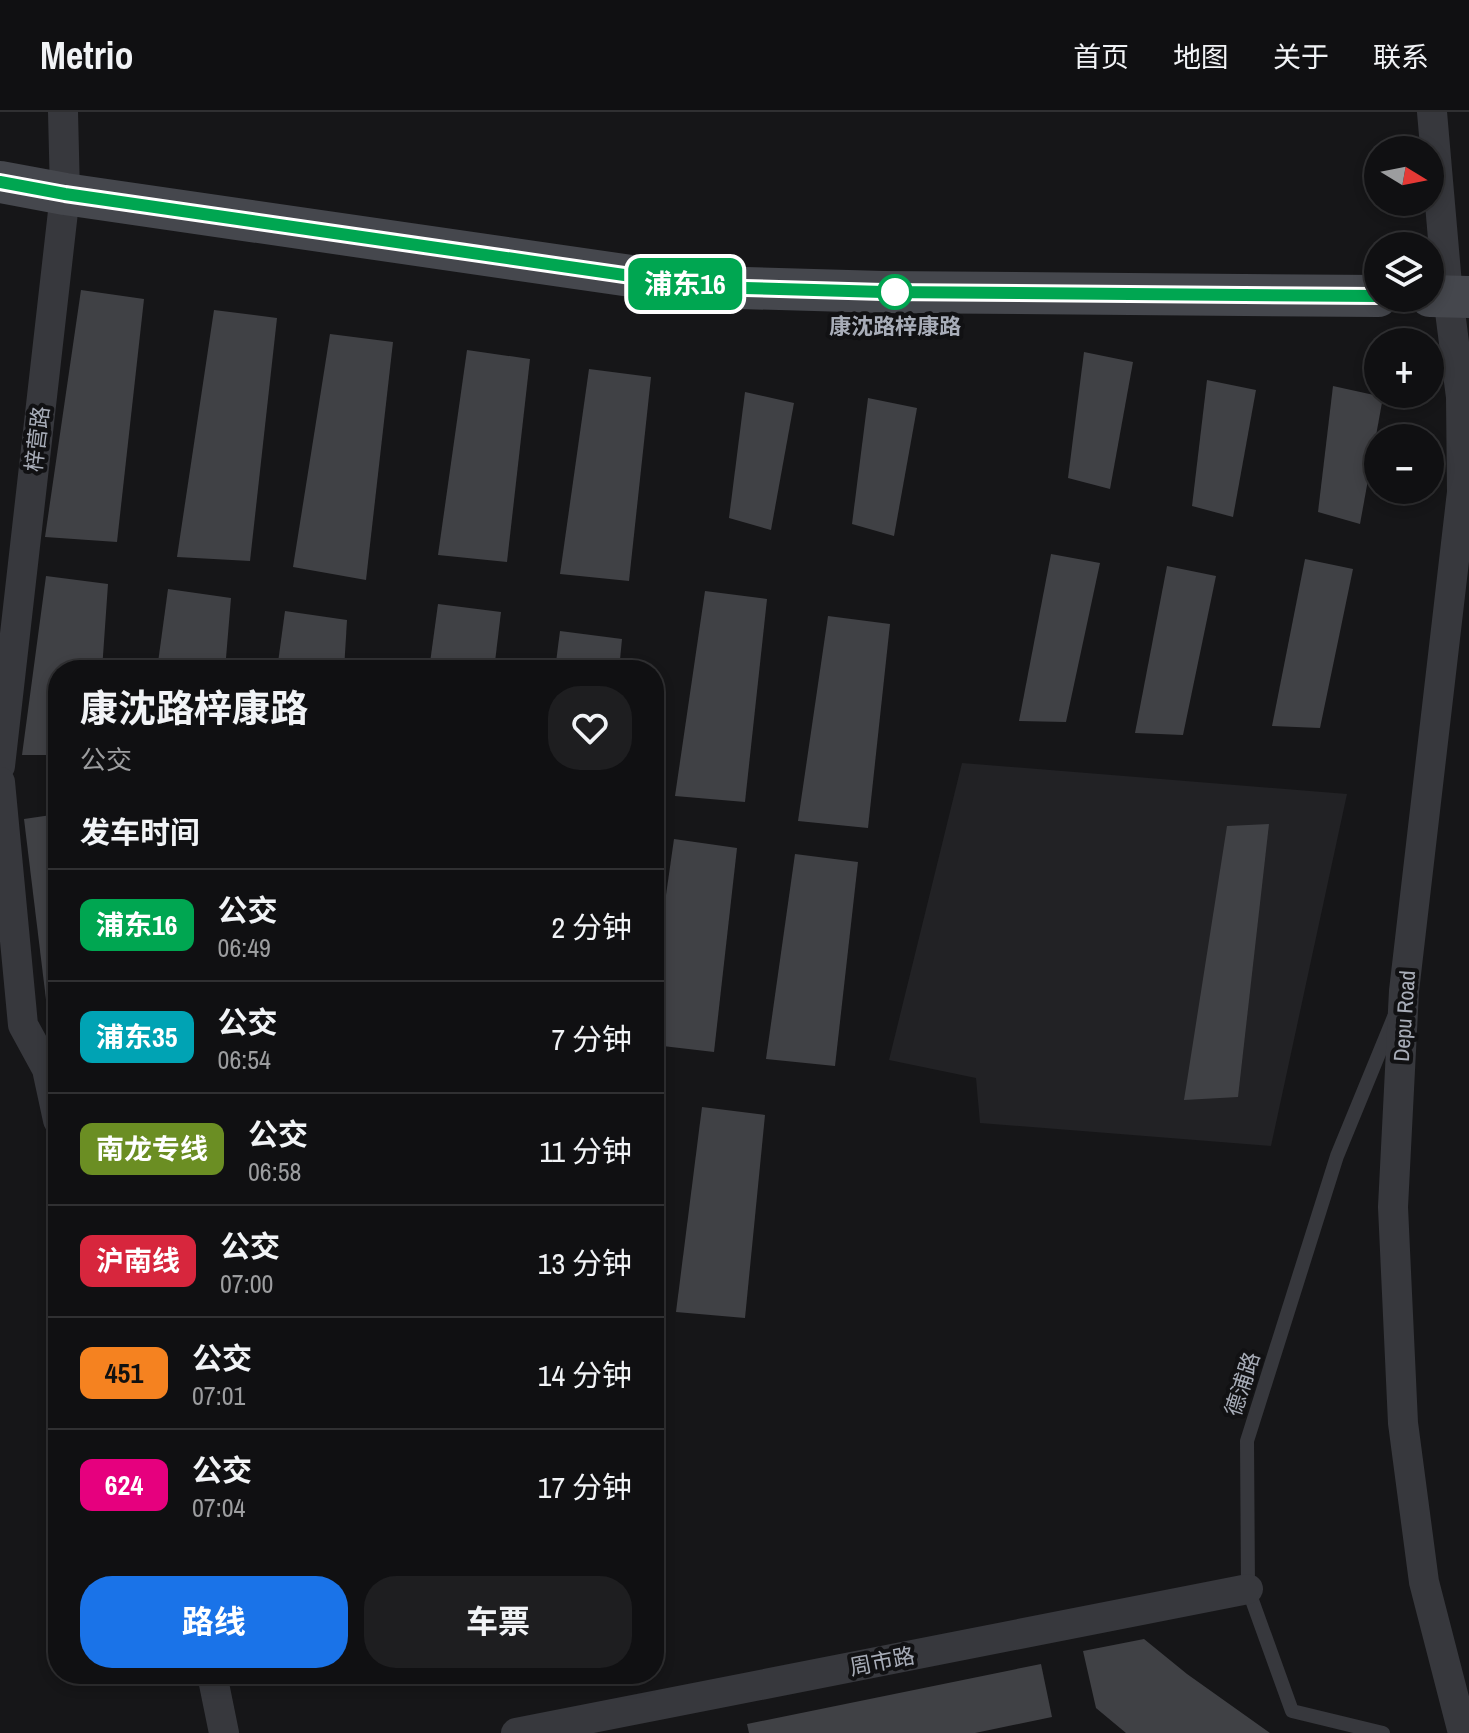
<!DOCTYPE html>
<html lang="zh">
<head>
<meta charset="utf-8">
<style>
	:root { --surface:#101012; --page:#1e1e20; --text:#f1f3f6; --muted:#9c9d9f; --line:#303032; --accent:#1a73e8 }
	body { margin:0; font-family:"Archivo Narrow","Noto Sans SC",sans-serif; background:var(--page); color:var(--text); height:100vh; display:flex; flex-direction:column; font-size:30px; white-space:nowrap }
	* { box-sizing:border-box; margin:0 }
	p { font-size:26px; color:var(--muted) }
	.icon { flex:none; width:44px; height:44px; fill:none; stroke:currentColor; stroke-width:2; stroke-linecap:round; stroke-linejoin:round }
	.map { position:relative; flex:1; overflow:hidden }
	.sheet { position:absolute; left:48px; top:548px; width:616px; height:1024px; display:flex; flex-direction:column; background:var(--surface); border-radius:32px; box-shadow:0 4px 12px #0003,0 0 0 2px var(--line) }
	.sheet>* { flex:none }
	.badge { padding:0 16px; border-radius:12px; font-size:28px; line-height:52px }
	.needle { width:52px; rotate:100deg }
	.controls { position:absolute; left:1364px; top:24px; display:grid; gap:16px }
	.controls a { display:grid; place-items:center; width:80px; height:80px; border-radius:50%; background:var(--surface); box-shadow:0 4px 12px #0003,0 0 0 2px var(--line); font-size:40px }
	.map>.badge { position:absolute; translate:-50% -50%; box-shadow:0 0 0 4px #fff }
	h2 { padding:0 32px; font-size:30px; line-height:72px }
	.round { display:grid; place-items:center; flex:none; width:84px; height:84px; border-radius:32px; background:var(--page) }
	.headline { display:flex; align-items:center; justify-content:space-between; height:136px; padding:0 32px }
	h1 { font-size:38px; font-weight:700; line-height:60px }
	.button { display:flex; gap:16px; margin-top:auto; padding:16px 32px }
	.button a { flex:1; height:92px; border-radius:32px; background:var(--accent); color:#fff; font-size:32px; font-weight:700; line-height:92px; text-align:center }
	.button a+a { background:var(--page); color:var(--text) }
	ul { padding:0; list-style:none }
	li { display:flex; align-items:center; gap:24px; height:112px; padding:0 32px; border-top:2px solid var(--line) }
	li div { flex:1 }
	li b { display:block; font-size:30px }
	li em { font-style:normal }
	li .badge { min-width:88px; font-weight:700; text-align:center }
	header { display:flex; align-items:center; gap:48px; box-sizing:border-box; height:112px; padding:0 40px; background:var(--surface); border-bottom:2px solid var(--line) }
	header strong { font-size:38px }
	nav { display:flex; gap:44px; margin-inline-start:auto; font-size:28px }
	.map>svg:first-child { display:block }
</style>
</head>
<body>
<header>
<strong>Metrio</strong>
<nav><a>首页</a><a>地图</a><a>关于</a><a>联系</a></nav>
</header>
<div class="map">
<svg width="1469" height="1621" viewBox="0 0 1469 1621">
	<rect width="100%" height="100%" fill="#161618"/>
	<polygon fill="#222225" points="962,651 1347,682 1271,1034 980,1011 976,966 889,948"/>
	<g fill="#404145">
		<polygon points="81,178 144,187 117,430 45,425"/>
		<polygon points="214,198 277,206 250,449 177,445"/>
		<polygon points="330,222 393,230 366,468 293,455"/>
		<polygon points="467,238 530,247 507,450 438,443"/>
		<polygon points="1084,240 1133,250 1110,377 1068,366"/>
		<polygon points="589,257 651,265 629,469 560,462"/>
		<polygon points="1207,268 1256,278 1233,405 1192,394"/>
		<polygon points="1333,274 1383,285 1360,412 1318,400"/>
		<polygon points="745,280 794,291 771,418 729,406"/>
		<polygon points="868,286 917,296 894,424 852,412"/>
		<polygon points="1051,442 1100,451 1066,610 1019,609"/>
		<polygon points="1305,447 1353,457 1320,616 1272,614"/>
		<polygon points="1167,454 1216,464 1183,623 1135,621"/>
		<polygon points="46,464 108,472 102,558 58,558 58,643 22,643"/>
		<polygon points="168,477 231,486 225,558 157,558"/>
		<polygon points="705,479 767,487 745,690 675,684"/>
		<polygon points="438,492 501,500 494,558 429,558"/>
		<polygon points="285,499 347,508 344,558 277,558"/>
		<polygon points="828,504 890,512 868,716 798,709"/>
		<polygon points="560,519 622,527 619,558 555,558"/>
		<polygon points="58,702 58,911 49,912 24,707"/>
		<polygon points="1269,712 1238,985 1184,988 1227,714"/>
		<polygon points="674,727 737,736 714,940 654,933 654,867"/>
		<polygon points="795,742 858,750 835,954 766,947"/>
		<polygon points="702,995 765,1003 745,1206 676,1200"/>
		<polygon points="1144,1527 1187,1562 1270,1621 1126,1621 1096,1596 1083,1539"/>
		<polygon points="1041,1552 1052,1605 975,1621 749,1621 747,1612"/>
	</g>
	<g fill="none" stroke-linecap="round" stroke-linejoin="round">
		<polyline stroke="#37383d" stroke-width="14" points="1383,1621 1292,1599 1248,1477 1247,1329 1337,1044 1394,905"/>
		<g stroke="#37383d" stroke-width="30">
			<polyline points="1432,0 1448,184 1461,285 1462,380 1404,879 1393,1095 1403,1311 1424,1470 1463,1621"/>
			<polyline points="0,654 65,82 63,0"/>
			<polyline points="0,670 23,913 47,957 58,1008"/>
			<polyline points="212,1562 224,1621"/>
			<polyline points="516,1621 1248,1477"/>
		</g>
		<g stroke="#45474d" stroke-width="42">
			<polyline points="0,70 65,82 707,175 883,180 1378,184"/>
			<polyline points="1430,184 1469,185"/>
		</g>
	</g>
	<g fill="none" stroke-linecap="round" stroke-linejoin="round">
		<defs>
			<polyline id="line" points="0,70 65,82 707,175 883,180 1378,184"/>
		</defs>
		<use href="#line" stroke="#fff" stroke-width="18"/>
		<use href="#line" stroke="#00a651" stroke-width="12"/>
	</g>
	<circle fill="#fff" stroke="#00a651" stroke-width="4" cx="895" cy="180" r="16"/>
	<g text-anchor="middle" stroke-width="8" stroke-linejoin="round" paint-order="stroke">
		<g font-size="22" font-weight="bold" fill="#a8adb8" stroke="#111113">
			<text x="895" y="222">康沈路梓康路</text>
		</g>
		<g font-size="22" fill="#a8adb8" stroke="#111113">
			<text transform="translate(37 327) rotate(-83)" y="8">梓营路</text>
			<text transform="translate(1404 904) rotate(-86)" y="8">Depu Road</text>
			<text transform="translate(1242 1272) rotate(-72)" y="8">德浦路</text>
			<text transform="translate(882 1549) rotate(-11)" y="8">周市路</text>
		</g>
	</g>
</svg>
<div class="controls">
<a><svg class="needle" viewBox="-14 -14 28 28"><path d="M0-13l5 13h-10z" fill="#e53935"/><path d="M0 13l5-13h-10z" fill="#9c9d9f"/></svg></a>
<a><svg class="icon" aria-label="layers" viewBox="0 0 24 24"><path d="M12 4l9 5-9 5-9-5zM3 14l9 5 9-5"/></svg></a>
<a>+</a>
<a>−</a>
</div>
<b class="badge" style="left:685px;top:172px;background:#00a651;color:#fff">浦东16</b>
<section class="sheet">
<div class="headline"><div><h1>康沈路梓康路</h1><p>公交</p></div><a class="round"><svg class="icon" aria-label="heart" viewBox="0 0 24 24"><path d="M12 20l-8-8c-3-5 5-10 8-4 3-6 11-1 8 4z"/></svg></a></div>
<h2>发车时间</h2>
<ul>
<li><span class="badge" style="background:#00a651;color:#fff">浦东16</span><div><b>公交</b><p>06:49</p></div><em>2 分钟</em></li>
<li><span class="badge" style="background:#00a3b4;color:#fff">浦东35</span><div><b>公交</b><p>06:54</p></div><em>7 分钟</em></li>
<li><span class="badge" style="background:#6b8e23;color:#fff">南龙专线</span><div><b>公交</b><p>06:58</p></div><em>11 分钟</em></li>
<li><span class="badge" style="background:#d7263d;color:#fff">沪南线</span><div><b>公交</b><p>07:00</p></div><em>13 分钟</em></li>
<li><span class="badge" style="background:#f58220;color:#111">451</span><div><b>公交</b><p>07:01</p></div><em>14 分钟</em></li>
<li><span class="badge" style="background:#e6007e;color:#fff">624</span><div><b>公交</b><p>07:04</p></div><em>17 分钟</em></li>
</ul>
<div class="button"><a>路线</a><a>车票</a></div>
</section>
</div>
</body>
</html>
